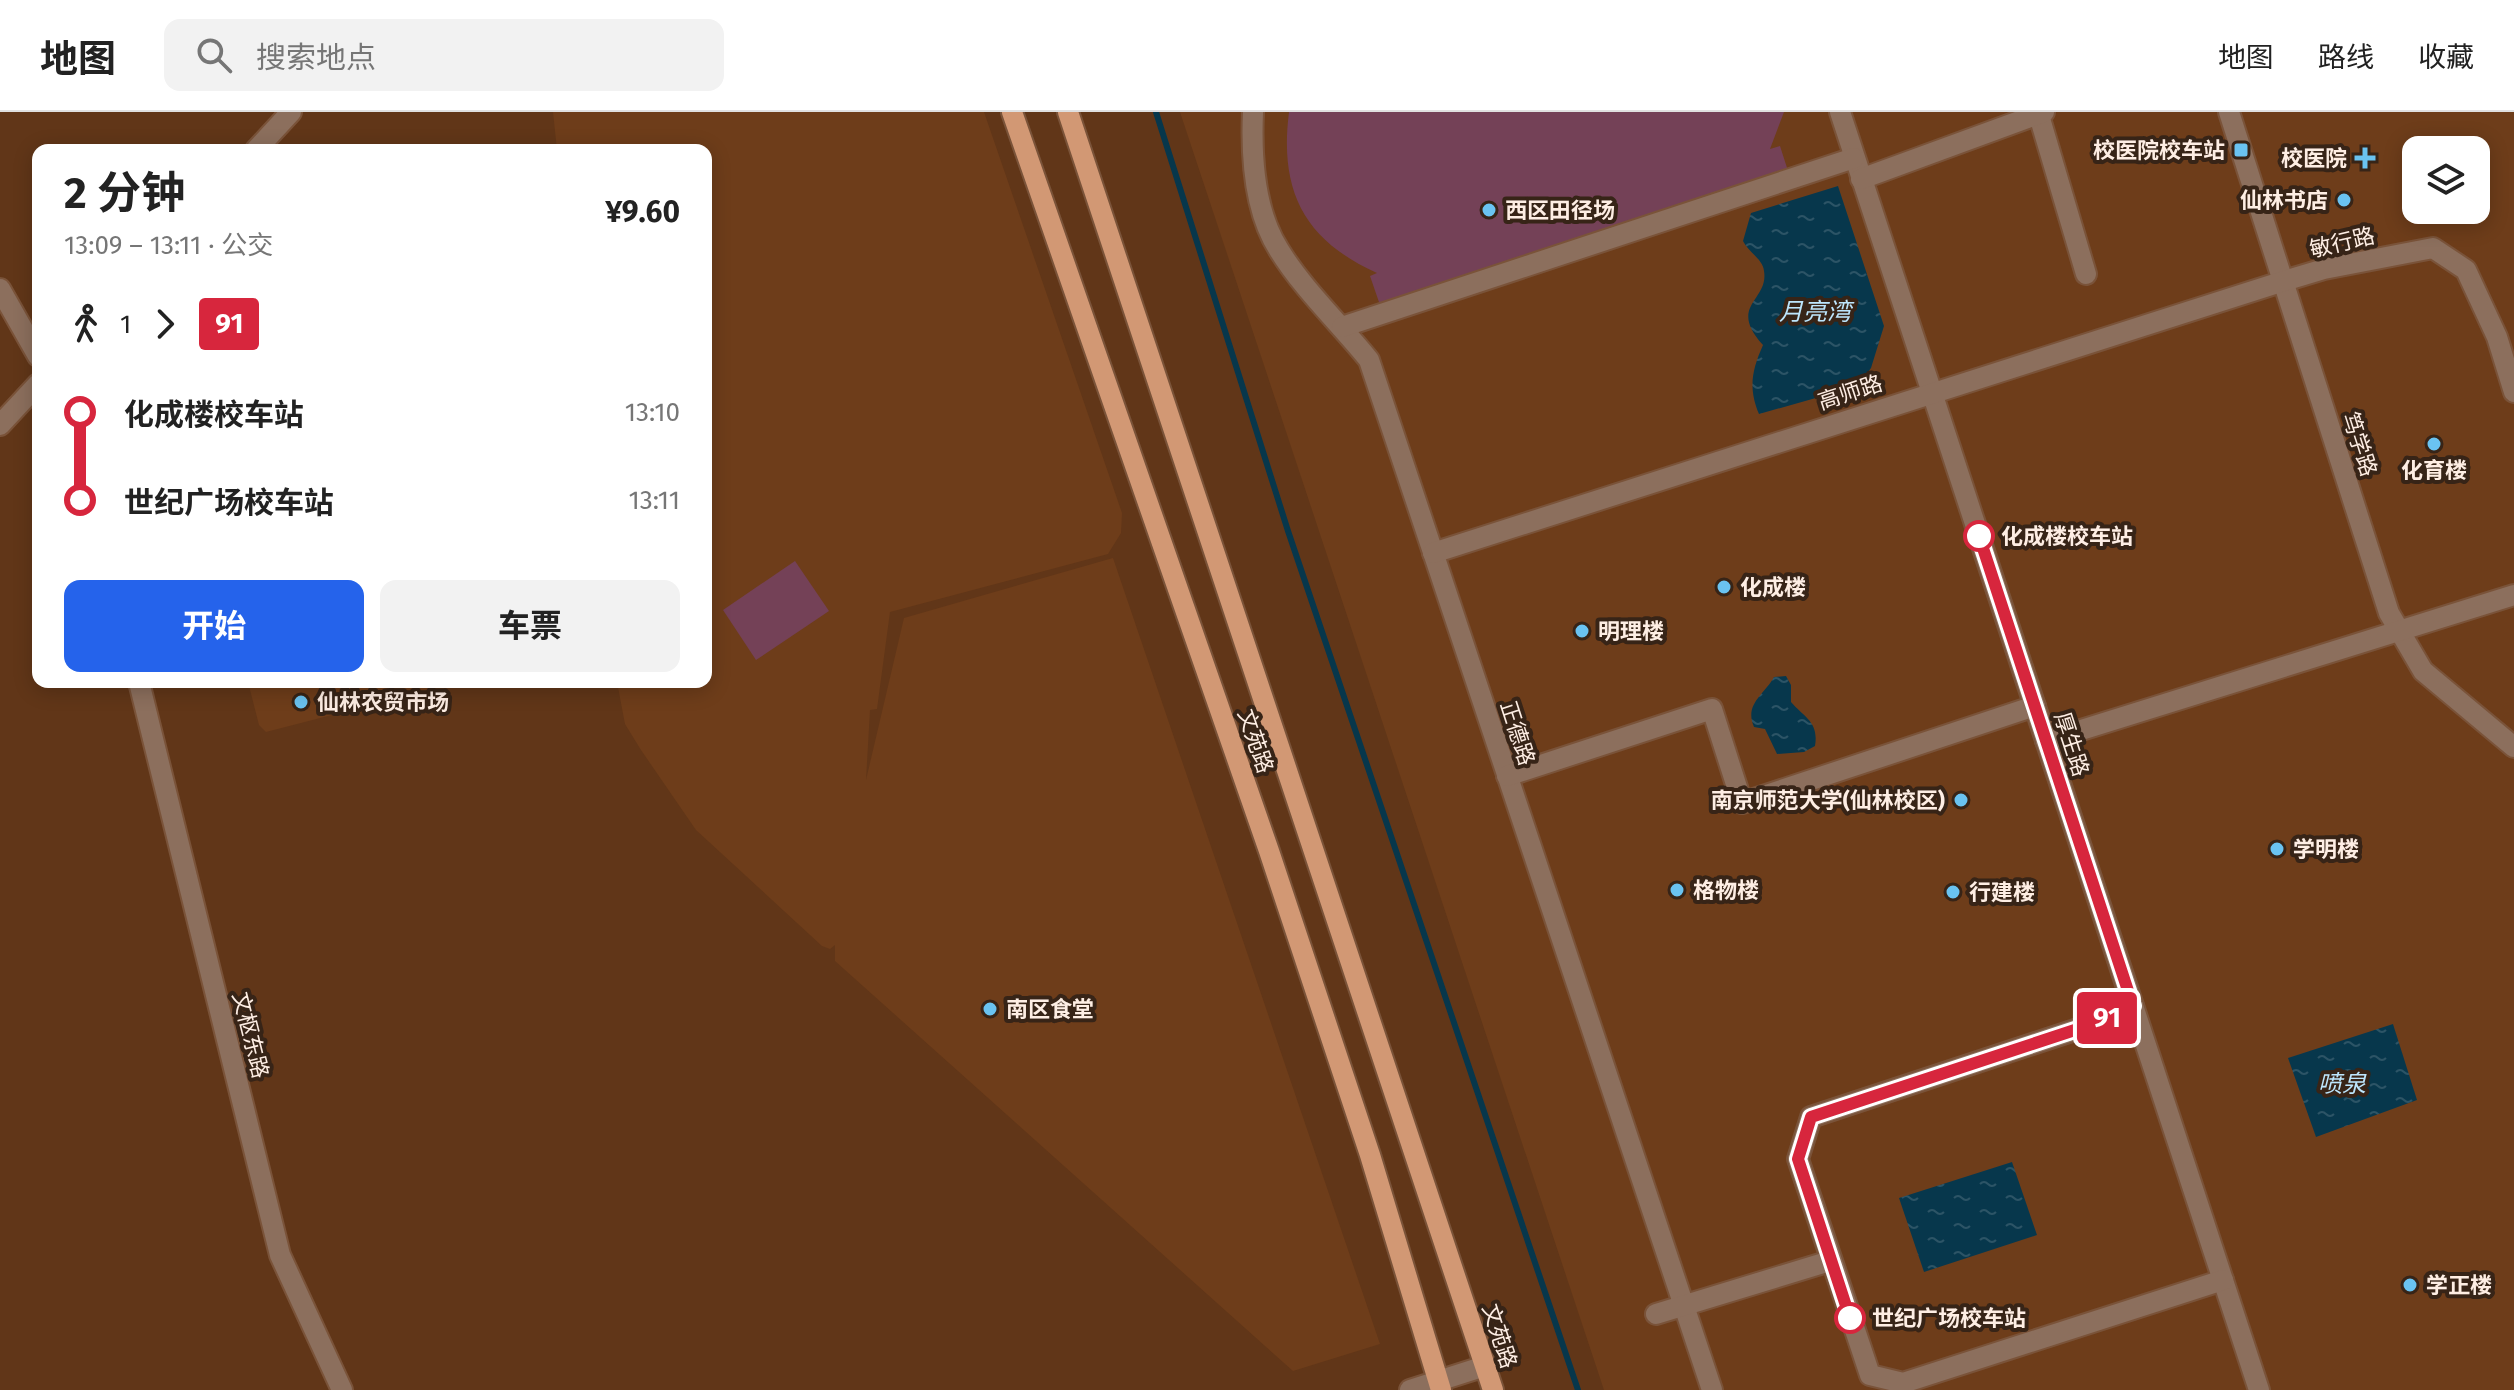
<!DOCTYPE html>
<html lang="zh">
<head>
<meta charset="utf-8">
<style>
	:root { --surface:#fff; --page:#f2f2f2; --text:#222; --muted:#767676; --line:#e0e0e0; --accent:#2563eb }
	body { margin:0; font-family:"Fira Sans","Noto Sans SC",sans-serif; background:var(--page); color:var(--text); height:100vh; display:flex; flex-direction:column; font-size:30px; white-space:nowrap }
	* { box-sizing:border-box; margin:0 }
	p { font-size:26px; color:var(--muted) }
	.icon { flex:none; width:44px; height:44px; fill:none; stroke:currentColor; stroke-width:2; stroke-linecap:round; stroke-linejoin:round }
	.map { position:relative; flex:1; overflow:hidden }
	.drawer { position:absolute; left:32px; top:32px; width:680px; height:544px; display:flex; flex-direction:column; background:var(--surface); border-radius:16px; box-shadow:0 4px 20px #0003 }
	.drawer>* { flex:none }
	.badge { padding:0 16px; border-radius:6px; font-size:28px; line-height:52px }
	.fabs { position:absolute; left:2402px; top:24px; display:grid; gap:16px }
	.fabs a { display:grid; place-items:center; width:88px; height:88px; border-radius:16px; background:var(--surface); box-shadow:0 4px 20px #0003; font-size:40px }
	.map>.badge { position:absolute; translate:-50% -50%; box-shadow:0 0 0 4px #fff }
	.legs { display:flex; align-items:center; gap:12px; height:88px; padding:0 32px; font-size:26px }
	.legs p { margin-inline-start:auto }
	.summary { display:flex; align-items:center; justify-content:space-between; height:136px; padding:0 32px }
	h1 { font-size:44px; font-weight:700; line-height:60px }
	.primary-button { display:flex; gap:16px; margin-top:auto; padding:16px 32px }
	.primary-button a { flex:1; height:92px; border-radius:16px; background:var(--accent); color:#fff; font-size:32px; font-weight:700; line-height:92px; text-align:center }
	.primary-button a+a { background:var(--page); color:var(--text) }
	ul { padding:0 32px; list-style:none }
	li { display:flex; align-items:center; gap:28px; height:88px; font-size:30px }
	li i { display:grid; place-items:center; width:12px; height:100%; margin:0 10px; background:currentColor }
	li i::after { content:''; width:20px; height:20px; margin:-10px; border:6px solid; border-radius:50%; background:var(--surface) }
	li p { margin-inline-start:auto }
	li:first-child i { background:linear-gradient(#0000 50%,currentColor 0) }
	li:last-child i { background:linear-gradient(currentColor 50%,#0000 0) }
	header { display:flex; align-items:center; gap:48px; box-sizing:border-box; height:112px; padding:0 40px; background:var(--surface); border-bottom:2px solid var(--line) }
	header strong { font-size:38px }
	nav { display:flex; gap:44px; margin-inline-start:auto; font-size:28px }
	.search { width:560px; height:72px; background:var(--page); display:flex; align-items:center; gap:20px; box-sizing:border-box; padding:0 28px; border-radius:16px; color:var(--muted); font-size:30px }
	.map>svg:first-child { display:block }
</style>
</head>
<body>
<header>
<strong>地图</strong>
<div class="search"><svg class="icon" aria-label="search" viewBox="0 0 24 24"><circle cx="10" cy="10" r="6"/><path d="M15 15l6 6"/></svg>搜索地点</div>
<nav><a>地图</a><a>路线</a><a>收藏</a></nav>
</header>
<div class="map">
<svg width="2514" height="1278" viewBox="0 0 2514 1278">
	<defs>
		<pattern id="water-ripples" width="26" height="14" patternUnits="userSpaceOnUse" patternTransform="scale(2)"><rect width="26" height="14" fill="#07374c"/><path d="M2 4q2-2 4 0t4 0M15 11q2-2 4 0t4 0" fill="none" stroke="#2c5466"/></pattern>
	</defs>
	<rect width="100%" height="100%" fill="#613618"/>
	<g fill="#6e3d1a" fill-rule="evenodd">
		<polygon points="553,0 984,0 1122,401 1121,421 1108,442 890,500 877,597 870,598 866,668 904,506 1113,446 1380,1232 1293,1259 835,849 835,833 830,837 822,834 696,718 641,638 625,612 617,570 706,570 706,38 557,38"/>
		<path d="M1180,0h1334v1278h-910zM2416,38h60v60h-60z"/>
		<polygon points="248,570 460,570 266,620 259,613"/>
	</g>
	<g fill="#744157">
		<path d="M1289,0h495l-14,37 10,-3 9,28 -409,131 -10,-29 7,-3c-73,-33 -98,-82 -88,-161z"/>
		<polygon points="795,449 829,499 756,548 723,498"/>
	</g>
	<g fill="url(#water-ripples)">
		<path d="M1838,74l46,140 -13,42 -13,18 -99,28c-11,-26 -7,-44 4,-69 -36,-40 6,-44 1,-74 -1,-12 -16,-19 -21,-30l8,-28z"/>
		<path d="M1786,564l5,9v17c14,16 28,20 24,44l-11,6 -27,2 -12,-25 -11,-2c-10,-23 10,-32 20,-50z"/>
		<polygon points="2393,912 2417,988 2316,1025 2288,946"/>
		<polygon points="2012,1050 2037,1123 1924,1160 1899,1086"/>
	</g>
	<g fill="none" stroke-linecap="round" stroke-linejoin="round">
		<polyline stroke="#07374c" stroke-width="6" points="1156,0 1288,419 1578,1278"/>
		<defs>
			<g id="minor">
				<path d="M1253,0c-2,45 1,99 26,138 24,39 61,74 90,110l343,1030"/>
				<polyline points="1840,0 2259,1278"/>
				<polyline points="2038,0 2086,162"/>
				<polyline points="2229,0 2389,501 2423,559 2514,635"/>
				<polyline points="256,38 291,0"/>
				<polyline points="1861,67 2044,0"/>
				<polyline points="0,177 38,244"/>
				<polyline points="1342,215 1854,46"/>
				<polyline points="0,313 38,272"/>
				<polyline points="1433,441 2284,169 2324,157 2433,136 2466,158 2497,225 2514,280"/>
				<polyline points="139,570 280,1143 342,1278"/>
				<polyline points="2046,629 2514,483"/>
				<polyline points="1507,664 1712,597 1742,691 2035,594"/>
				<polyline points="2133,894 2096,911 1811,1005 1798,1047 1870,1263 1903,1271 2223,1168"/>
				<polyline points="1656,1202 1830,1149"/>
				<polyline points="1410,1278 1485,1254"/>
			</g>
			<g id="major">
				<polyline points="1012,0 1269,739 1370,1043 1441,1278"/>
				<polyline points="1068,0 1493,1278"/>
			</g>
		</defs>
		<use href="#minor" stroke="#7a5339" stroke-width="24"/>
		<use href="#major" stroke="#7a5339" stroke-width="24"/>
		<use href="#minor" stroke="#8c6f5d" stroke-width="20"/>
		<use href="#major" stroke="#d29874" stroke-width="20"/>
	</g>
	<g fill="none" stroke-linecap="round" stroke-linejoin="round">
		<defs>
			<polyline id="line-1" points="1850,1206 1798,1047 1811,1005 2096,911 2133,894 1979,424"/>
		</defs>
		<use href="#line-1" stroke="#fff" stroke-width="18"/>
		<use href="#line-1" stroke="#d7263d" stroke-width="12"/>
	</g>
	<g fill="#6ac3f1" stroke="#372417" stroke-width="3">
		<rect x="2233" y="30" width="16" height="16" rx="4"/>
		<path d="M2361 34h8v8h8v8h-8v8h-8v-8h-8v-8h8z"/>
		<circle cx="2344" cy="88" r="8"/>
		<circle cx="1489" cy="98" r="8"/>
		<circle cx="2434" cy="332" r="8"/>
		<circle cx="1724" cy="475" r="8"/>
		<circle cx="1582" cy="519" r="8"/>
		<circle cx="301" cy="590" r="8"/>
		<circle cx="1961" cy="688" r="8"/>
		<circle cx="2277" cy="737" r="8"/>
		<circle cx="1677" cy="778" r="8"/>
		<circle cx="1953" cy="780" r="8"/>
		<circle cx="990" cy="897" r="8"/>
		<circle cx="2410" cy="1173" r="8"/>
	</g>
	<g fill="#fff" stroke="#d7263d" stroke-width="4">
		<circle cx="1979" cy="424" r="14"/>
		<circle cx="1850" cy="1206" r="14"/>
	</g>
	<g text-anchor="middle" stroke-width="8" stroke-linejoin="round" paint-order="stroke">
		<g font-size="22" font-weight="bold" fill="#feeee4" stroke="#372417" text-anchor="start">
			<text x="2225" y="46" text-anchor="end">校医院校车站</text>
			<text x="2347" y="54" text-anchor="end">校医院</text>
			<text x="2328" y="96" text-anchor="end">仙林书店</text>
			<text x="1505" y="106">西区田径场</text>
			<text x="2434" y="366" text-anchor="middle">化育楼</text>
			<text x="1740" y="483">化成楼</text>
			<text x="1598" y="527">明理楼</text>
			<text x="317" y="598">仙林农贸市场</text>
			<text x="1945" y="696" text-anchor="end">南京师范大学(仙林校区)</text>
			<text x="2293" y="745">学明楼</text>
			<text x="1693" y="786">格物楼</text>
			<text x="1969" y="788">行建楼</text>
			<text x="1006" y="905">南区食堂</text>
			<text x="2426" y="1181">学正楼</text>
		</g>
		<g font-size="22" fill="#feeee4" stroke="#372417">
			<text transform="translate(2342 130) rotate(-13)" y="8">敏行路</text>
			<text transform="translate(1850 280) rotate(-18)" y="8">高师路</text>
			<text transform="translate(2360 332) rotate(72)" y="8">笃学路</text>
			<text transform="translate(1518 621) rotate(72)" y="8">正德路</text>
			<text transform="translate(1256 629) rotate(71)" y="8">文苑路</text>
			<text transform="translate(2072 632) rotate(72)" y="8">厚生路</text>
			<text transform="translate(251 923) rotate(76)" y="8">文枢东路</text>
			<text transform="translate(1500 1224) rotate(72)" y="8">文苑路</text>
		</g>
		<g font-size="22" font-weight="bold" fill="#feeee4" stroke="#372417" text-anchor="start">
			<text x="2001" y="432">化成楼校车站</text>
			<text x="1872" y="1214">世纪广场校车站</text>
		</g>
		<g font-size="24" font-style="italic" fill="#bde6fd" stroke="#372417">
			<text x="1815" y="208">月亮湾</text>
			<text x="2342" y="980">喷泉</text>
		</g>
	</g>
</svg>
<div class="fabs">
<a><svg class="icon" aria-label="layers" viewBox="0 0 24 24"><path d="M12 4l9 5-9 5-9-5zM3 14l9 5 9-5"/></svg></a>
</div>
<b class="badge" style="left:2107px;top:906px;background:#d7263d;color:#fff">91</b>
<section class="drawer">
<div class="summary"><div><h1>2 分钟</h1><p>13:09 – 13:11 · 公交</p></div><b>¥9.60</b></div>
<div class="legs"><svg class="icon" aria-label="walk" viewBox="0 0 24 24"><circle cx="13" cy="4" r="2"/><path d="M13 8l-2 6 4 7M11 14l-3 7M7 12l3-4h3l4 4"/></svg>1<svg class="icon" aria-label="forward" viewBox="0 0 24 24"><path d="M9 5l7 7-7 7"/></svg><b class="badge" style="background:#d7263d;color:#fff">91</b></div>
<ul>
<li><i style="color:#d7263d"></i><b>化成楼校车站</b><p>13:10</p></li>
<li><i style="color:#d7263d"></i><b>世纪广场校车站</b><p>13:11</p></li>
</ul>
<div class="primary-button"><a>开始</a><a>车票</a></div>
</section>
</div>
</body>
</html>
